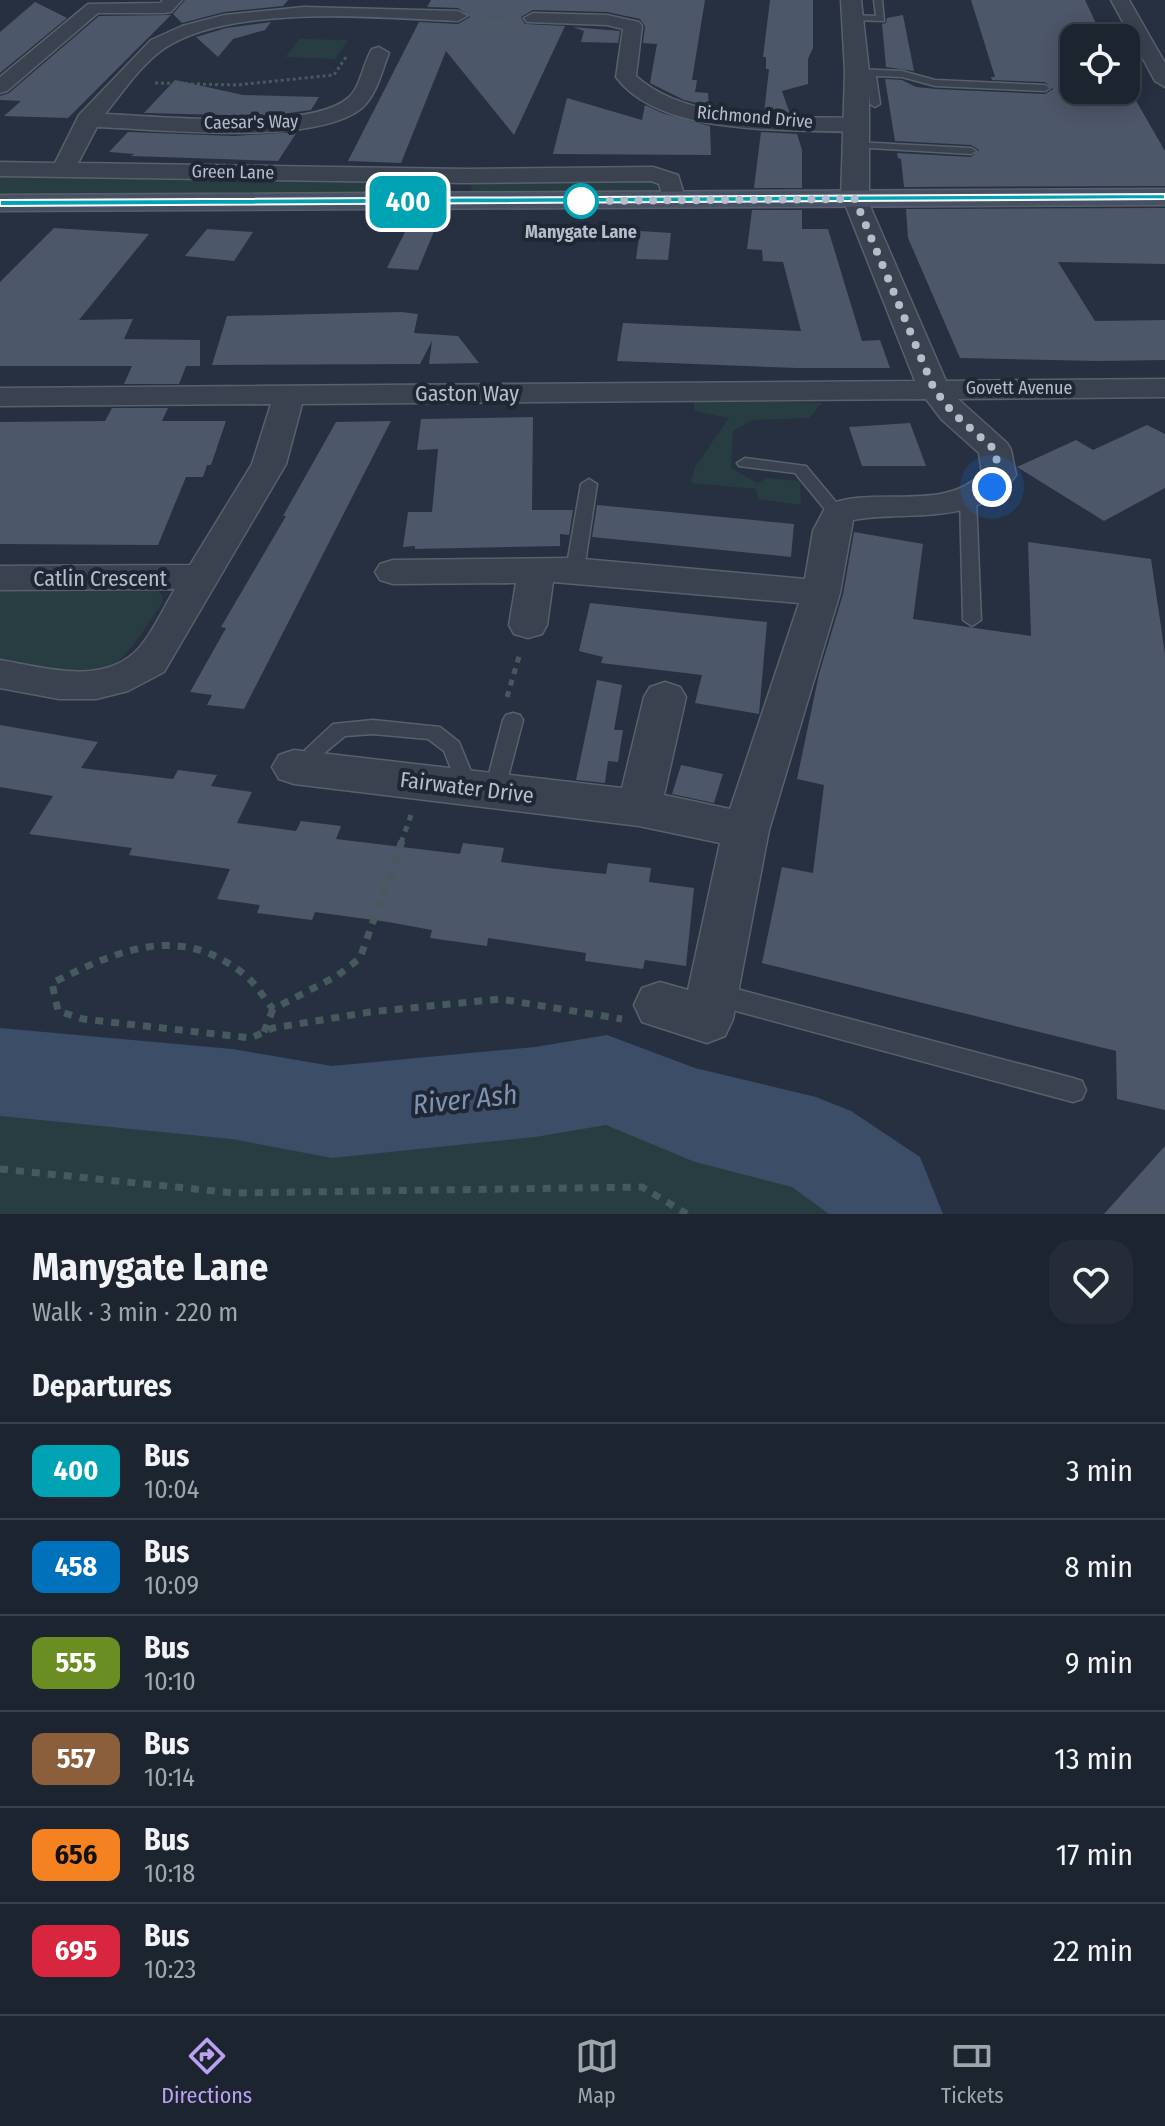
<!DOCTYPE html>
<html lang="en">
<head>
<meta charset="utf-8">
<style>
	:root { --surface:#1c2430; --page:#252c38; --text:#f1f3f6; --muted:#a0a4ab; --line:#3a414c; --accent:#bca0f2 }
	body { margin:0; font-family:"Fira Sans Condensed",sans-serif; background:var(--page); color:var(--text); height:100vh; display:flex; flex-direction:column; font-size:30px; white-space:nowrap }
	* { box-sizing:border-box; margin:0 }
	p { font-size:26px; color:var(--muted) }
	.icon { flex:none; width:44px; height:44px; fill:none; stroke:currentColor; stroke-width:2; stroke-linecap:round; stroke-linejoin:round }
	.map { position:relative; height:1214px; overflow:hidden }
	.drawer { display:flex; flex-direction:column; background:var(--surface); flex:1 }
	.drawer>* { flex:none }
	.badge { padding:0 16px; border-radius:12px; font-size:28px; line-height:52px }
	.controls { position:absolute; left:1060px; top:24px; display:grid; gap:16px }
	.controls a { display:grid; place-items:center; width:80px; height:80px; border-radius:16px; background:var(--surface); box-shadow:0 4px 20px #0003,0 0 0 2px var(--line); font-size:40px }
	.you { position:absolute; width:40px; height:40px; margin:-20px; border:6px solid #fff; border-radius:50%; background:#1a73e8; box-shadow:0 0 0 12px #1a73e833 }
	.map>.badge { position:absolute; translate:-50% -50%; box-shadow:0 0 0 4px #fff }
	h2 { padding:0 32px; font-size:30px; line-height:72px }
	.round { display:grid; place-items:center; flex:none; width:84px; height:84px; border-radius:24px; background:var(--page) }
	.head { display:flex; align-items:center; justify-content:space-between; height:136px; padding:0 32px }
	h1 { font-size:38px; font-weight:700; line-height:60px }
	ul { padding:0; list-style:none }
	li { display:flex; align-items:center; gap:24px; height:96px; padding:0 32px; border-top:2px solid var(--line) }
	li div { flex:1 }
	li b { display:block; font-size:30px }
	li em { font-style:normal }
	li .badge { min-width:88px; font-weight:700; text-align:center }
	.tab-bar { display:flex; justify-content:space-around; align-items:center; height:112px; border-top:2px solid var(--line); background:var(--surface); font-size:22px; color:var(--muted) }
	.tab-bar a { display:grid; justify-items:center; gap:4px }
	.tab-bar .active { color:var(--accent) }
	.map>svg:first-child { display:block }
</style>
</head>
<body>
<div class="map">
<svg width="1165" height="1214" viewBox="0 0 1165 1214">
	<rect width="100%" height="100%" fill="#263040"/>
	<g fill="#283d41">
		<polygon points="300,39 348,40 335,59 285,57"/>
		<polygon points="0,176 443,180 448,184 443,191 432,195 0,196"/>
		<polygon points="636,178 652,181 660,188 650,195 472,194 471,186 479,182"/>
		<polygon points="693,400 822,403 809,418 753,420 733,431 731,468 757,483 768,478 800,481 801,505 758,499 756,489 691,483 695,467 729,418 695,411"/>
		<path d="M143,585l14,5 6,6 -1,7c-19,27 -37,63 -69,74l-93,-11v-80z"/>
		<polygon points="0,1072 232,1094 332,1112 535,1092 607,1080 705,1089 870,1214 0,1214"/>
	</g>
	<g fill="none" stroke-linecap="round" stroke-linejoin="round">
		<polygon fill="#3c4d68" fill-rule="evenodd" points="0,1028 232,1049 332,1066 535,1047 607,1035 695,1068 816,1097 851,1111 920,1157 943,1214 829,1214 792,1187 695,1162 606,1125 535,1137 332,1158 232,1139 0,1116"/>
	</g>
	<g fill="#4c5769">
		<polygon points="185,0 288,0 283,6 224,12 182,23 173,14"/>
		<polygon points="431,0 705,0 692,80 697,80 695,92 708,93 709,106 684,100 650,83 657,44 643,43 645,26 640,19 607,12 533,10 521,17 525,24 565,26 514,135 446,51 401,163 348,161 419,22 458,24 470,17 458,8 427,7"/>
		<polygon points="770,0 813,0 813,48 808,59 808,84 782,91 790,114 764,113 769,69 766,69 766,57 763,57"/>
		<polygon points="971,0 1085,0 1103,38 1074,38 1074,90 1126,90 1127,85 1165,151 1165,186 904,187 901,159 898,158 897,153 971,157 979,150 971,145 895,141 885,79 902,80 916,87 935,89 1045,94 1053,89 1045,82 992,80 991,77 995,77"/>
		<polygon points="35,2 67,18 0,73 0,32"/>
		<polygon points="171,15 68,118 4,116 21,101 0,100 0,96 9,93 99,16"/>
		<polygon points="903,15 914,71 886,67 882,24 886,23 887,18"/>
		<polygon points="271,22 265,30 233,39 218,57 196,37 226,28"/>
		<polygon points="573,27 620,31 618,43 581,42 584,31"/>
		<polygon points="175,80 243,95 319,97 311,110 268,116 144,113"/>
		<polygon points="567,98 642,120 645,105 662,113 710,126 711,155 553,154"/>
		<polygon points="128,132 234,136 297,132 278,161 131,156 134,154 109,152"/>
		<polygon points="761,132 797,134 802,150 802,188 754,188"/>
		<polygon points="1165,208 1165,264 1058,262 1095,321 1165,320 1165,360 1098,361 960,358 908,238 906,209"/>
		<polygon points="752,210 802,210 802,229 828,229 862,341 880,340 890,368 797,368 617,361 623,323 801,331 783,262 763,261 762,250 747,249"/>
		<polygon points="415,212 442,212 418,270 387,268"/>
		<polygon points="54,228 149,234 79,320 133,319 124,339 200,340 200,366 186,366 179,384 124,384 132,366 0,366 0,282"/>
		<polygon points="207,229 253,232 234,261 185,256"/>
		<polygon points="640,231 671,233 668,260 636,259"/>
		<polygon points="401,312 418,314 414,333 458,336 479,363 429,364 432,341 420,364 212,365 227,316"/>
		<polygon points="112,408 168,408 162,421 226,421 211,465 207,465 203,477 186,477 158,545 0,544 0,422 105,421"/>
		<polygon points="533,417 532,510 573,510 569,535 560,534 560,546 415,549 415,546 403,547 408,512 432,512 438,449 417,450 421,419"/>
		<polygon points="391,421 244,709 207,705 212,695 190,692 226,628 221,627 286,516 283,516 336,422"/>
		<polygon points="910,423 926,466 862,466 849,427"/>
		<polygon points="1147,425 1165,434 1165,488 1104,521 1017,467 1076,440 1093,450"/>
		<polygon points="597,505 794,524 791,557 592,537"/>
		<polygon points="854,532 923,544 913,619 1031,636 1028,542 1151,559 1165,654 1165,1110 1117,1099 1116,1051 762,963 782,867 813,873 824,785 797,779 819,674 843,594"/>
		<polygon points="590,603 767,622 759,714 695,703 702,675 601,663 603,657 579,651"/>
		<polygon points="597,680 622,685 614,730 623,730 618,762 608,761 605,783 576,780"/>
		<polygon points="0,725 98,742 81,768 173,779 178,770 217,775 211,786 252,792 237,823 296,831 301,821 341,826 336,839 460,854 463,843 504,848 501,862 557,869 606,874 608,863 651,868 649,882 694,888 686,966 645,960 643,969 585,961 586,953 488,938 487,946 430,938 432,930 388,922 315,912 312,920 257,913 260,905 217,899 230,869 129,855 132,848 29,834 53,796 0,787"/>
		<polygon points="681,765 723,774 714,803 672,794"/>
		<polygon points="1165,1146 1165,1214 1104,1214"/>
	</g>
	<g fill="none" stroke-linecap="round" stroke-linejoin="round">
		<defs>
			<g id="service">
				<polygon points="874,0 882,0 884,21 851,20 854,15 876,16"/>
				<polygon points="857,69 902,71 935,80 1045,85 1050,88 1045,91 935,86 902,77 876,76 880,104 875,107 870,104 867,75 854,74 854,70"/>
				<polygon points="856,142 971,148 976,151 971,154 852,147 851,145"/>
				<polygon points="745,458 806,466 846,514 838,519 832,518 795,473 739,466 737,463"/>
				<polygon points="589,479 597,484 584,570 575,576 566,570 581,484"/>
				<polygon points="968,492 976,497 981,620 972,626 963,620 960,497"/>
				<polygon points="513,713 520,715 523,720 505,789 502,795 495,797 488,795 485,789 503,720 506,715"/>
				<polygon points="373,720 440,727 459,742 477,786 474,792 467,794 460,792 444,751 428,739 373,734 345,736 322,755 308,755 305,750 333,724"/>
				<polygon points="714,983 1073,1078 1082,1081 1086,1090 1082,1099 1073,1102 714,1005 705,1002 702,994 705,986"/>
			</g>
			<g id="minor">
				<polygon points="163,0 182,0 171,12 165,13 98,13 7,91 0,93 0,77 88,4 160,3"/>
				<polygon points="1111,0 1129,0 1165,63 1165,87 1155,81"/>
				<path d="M304,7l154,4 9,5 -9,5c-80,-3 -229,-18 -296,29 -22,16 -40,43 -57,64 53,2 204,18 243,-16 13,-11 15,-35 24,-49l7,-2 10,6c-7,17 -12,42 -27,55 -48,39 -204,21 -265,19l-19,36 388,6 187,-2 25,8 8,26 -3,5h-18l-6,-22 -8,-3 -185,2 -466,-7v-14l55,1 24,-48 72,-75 31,-14 42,-11z"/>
				<path d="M533,13l74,2 32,7 3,4 -6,50c53,48 152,40 220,42l11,7 -11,7c-67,-3 -196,5 -240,-55l7,-48 -16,-4 -80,-3 -3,-4z"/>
				<path d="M855,192l9,2 3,5 79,182 219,-2v18l-207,2 49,44 4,7 5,25c-37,53 -109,35 -163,45l-13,73 -71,237 -36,189 -8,17 -18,7 -65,-21 -8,-17 8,-17 18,-6 28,8 32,-147 -81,-17 -345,-42 -15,-5 -7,-12 7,-12 15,-5 328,38 22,-91 6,-10 15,-5 15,5 6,10 -22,98 66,14 69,-206 -246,-21 -6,43 -5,9 -14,4 -14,-4 -5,-9 7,-42 -123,1 -13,-4 -5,-8 5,-8 13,-4 179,-2 233,21 8,-48 13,-25c46,-22 117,8 156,-33l-3,-20 -37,-33 -16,-21 -624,5 -16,60 -122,208 -36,19 -32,8h-37l-59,-11v-28c42,7 98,25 134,-7 15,-13 30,-46 41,-64l-175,1v-24l190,-1 62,-101 19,-60 -271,2v-18l915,-7 -72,-182 3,-5z"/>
			</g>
			<polygon id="tertiary" points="841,0 861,0 869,72 869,199 865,205 855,207 845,205 841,199 845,72"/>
			<polygon id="secondary" points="1165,189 1165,205 0,211 0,195"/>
		</defs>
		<use href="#service" stroke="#58606d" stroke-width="3"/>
		<use href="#minor" stroke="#58606d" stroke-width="3"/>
		<use href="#tertiary" stroke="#58606d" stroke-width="3"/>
		<use href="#secondary" stroke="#58606d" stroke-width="3"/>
		<g stroke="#465a5e" stroke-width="3" stroke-dasharray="3 3" stroke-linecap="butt">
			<polyline points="482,17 508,18"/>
			<polyline points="155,83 236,85 334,75 346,57"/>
		</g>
		<g stroke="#465a5e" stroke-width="5" stroke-dasharray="6 6" stroke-linecap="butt">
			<polyline points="507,697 520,653"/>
			<polyline points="401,843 411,815"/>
		</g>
		<g stroke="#465a5e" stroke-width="7" stroke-dasharray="8 8" stroke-linecap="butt">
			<path d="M402,841l-42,117 -23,18 -64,33c-9,-11 -17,-25 -28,-34 -66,-53 -126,-25 -193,8l6,28 25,8 168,19 22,-10 97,-16 130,-13 122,20"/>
			<polyline points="264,1032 273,1009"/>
			<polyline points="0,1169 234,1193 642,1187 687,1214"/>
		</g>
		<use href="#service" fill="#3a4250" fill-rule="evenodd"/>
		<use href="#minor" fill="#3a4250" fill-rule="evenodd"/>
		<use href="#tertiary" fill="#3a4250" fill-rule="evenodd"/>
		<use href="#secondary" fill="#485163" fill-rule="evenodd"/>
	</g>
	<polygon fill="#00a3b4" stroke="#fff" stroke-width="2" points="1165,194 1165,199 0,206 0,200"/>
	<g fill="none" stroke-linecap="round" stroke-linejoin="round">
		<polyline stroke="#b6bdca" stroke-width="8" stroke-dasharray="0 14.4" points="581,201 855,199 934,389 953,413 995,450 999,475 992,487"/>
	</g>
	<circle fill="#fff" stroke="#00a3b4" stroke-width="4" cx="581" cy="201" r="16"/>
	<g text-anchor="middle" stroke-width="8" stroke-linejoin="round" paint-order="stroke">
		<g font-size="18" fill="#b6bdca" stroke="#1f2735">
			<text transform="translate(755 117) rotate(5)" y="6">Richmond Drive</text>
			<text transform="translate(251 122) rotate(-1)" y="6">Caesar's Way</text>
			<text transform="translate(233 172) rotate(1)" y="6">Green Lane</text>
			<text x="1019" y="394">Govett Avenue</text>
		</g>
		<g font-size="18" font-weight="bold" fill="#b6bdca" stroke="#1f2735">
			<text x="581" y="238">Manygate Lane</text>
		</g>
		<g font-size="22" fill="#b6bdca" stroke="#1f2735">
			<text x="467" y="401">Gaston Way</text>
			<text x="100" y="586">Catlin Crescent</text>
			<text transform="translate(467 787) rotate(7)" y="8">Fairwater Drive</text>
		</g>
		<g font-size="28" font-style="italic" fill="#7e92b1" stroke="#1f2735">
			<text transform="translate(465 1099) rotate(-6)" y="10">River Ash</text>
		</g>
	</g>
</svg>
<div class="controls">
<a><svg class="icon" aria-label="locate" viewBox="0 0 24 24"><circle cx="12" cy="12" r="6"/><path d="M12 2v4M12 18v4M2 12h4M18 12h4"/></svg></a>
</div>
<div class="you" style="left:992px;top:487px"></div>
<b class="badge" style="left:408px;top:202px;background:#00a3b4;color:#fff">400</b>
</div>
<section class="drawer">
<div class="head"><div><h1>Manygate Lane</h1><p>Walk · 3 min · 220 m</p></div><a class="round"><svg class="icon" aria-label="heart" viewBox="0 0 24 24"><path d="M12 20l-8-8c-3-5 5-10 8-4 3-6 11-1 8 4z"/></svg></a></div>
<h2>Departures</h2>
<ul>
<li><span class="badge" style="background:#00a3b4;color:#fff">400</span><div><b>Bus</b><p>10:04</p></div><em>3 min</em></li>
<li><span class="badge" style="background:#0072bc;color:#fff">458</span><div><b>Bus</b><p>10:09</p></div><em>8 min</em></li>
<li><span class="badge" style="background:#6b8e23;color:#fff">555</span><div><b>Bus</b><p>10:10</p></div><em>9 min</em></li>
<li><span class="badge" style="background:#8b5e3c;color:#fff">557</span><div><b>Bus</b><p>10:14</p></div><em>13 min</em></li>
<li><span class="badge" style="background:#f58220;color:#111">656</span><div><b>Bus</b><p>10:18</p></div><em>17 min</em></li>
<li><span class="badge" style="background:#d7263d;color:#fff">695</span><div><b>Bus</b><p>10:23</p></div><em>22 min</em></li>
</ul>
</section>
<nav class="tab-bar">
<a class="active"><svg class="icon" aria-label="directions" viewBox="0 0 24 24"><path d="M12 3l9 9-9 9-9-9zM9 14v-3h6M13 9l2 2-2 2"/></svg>Directions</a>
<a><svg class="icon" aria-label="map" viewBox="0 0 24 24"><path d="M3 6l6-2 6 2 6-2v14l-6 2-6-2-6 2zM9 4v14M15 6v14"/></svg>Map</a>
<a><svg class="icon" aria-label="tickets" viewBox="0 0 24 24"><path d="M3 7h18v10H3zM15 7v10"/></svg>Tickets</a>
</nav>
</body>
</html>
